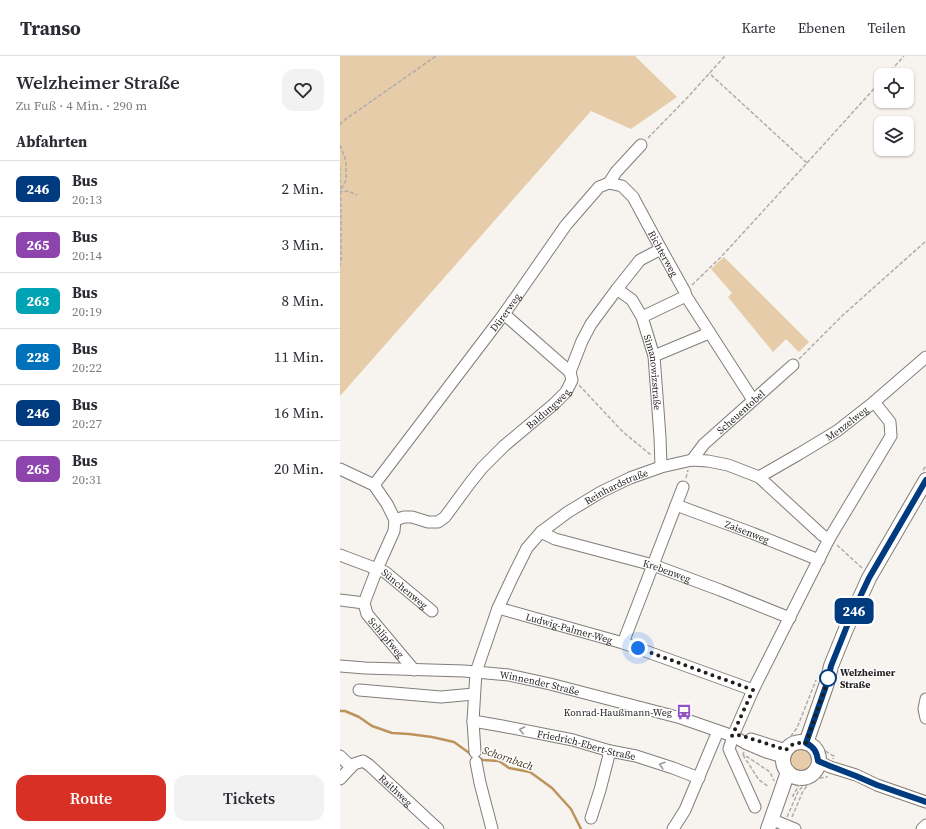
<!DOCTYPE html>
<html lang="de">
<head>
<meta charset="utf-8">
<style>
	:root { --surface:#fff; --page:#f2f2f3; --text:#2b2b33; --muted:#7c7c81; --line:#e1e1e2; --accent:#d93025 }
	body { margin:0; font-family:"Source Serif 4",serif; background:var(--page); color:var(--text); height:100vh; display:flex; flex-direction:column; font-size:15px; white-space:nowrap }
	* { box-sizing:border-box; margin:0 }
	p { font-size:13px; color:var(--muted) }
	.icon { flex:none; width:22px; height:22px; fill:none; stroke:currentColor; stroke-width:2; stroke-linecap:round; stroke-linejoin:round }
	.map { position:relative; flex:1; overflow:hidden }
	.panel { display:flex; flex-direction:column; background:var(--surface); width:340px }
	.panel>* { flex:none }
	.badge { padding:0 8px; border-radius:6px; font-size:14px; line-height:26px }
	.buttons { position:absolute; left:534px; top:12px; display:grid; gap:8px }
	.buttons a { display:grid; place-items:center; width:40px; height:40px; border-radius:8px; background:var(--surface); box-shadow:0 1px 3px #0004; font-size:20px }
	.you { position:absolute; width:20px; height:20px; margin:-10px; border:3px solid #fff; border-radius:50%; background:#1a73e8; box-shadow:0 0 0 6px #1a73e833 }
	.map>.badge { position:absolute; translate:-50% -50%; box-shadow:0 0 0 2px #fff }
	h2 { padding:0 16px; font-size:15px; line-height:36px }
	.round { display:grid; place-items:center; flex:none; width:42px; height:42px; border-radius:12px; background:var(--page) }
	.head { display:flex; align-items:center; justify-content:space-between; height:68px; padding:0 16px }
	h1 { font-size:19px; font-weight:600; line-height:30px }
	.cta { display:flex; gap:8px; margin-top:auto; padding:8px 16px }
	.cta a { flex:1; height:46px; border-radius:12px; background:var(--accent); color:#fff; font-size:16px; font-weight:600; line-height:46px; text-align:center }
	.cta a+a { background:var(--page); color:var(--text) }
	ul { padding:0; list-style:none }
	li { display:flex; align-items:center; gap:12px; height:56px; padding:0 16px; border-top:1px solid var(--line) }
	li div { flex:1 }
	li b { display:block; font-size:15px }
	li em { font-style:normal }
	li .badge { min-width:44px; font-weight:700; text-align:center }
	header { display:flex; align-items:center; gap:24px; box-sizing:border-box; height:56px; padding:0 20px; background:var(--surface); border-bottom:1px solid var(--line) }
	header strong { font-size:19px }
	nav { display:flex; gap:22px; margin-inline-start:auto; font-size:14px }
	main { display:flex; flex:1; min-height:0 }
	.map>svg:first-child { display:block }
</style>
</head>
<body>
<header>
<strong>Transo</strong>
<nav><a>Karte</a><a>Ebenen</a><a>Teilen</a></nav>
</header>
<main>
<section class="panel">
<div class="head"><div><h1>Welzheimer Straße</h1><p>Zu Fuß · 4 Min. · 290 m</p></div><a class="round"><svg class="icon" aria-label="heart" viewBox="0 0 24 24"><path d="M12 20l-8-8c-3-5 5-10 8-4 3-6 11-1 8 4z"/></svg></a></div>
<h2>Abfahrten</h2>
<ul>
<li><span class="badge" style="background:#003b80;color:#fff">246</span><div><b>Bus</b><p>20:13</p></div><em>2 Min.</em></li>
<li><span class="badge" style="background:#8e44ad;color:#fff">265</span><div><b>Bus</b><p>20:14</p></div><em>3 Min.</em></li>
<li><span class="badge" style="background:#00a3b4;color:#fff">263</span><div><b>Bus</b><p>20:19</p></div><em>8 Min.</em></li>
<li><span class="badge" style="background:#0072bc;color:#fff">228</span><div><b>Bus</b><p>20:22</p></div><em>11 Min.</em></li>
<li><span class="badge" style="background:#003b80;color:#fff">246</span><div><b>Bus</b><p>20:27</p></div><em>16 Min.</em></li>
<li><span class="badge" style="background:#8e44ad;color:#fff">265</span><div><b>Bus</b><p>20:31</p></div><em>20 Min.</em></li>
</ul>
<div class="cta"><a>Route</a><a>Tickets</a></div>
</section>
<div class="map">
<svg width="586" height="773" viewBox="0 0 586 773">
	<rect width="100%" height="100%" fill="#f7f3ef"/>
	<g fill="#e6cca9">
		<polygon points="0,0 295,0 337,41 291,73 251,55 0,340"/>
		<polygon points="384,201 469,286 459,296 446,283 433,296 388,241 392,237 371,213"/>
		<circle cx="461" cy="704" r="13"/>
	</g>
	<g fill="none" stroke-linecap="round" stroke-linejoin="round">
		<g stroke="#bc945b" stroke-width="2.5">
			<polyline points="0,655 5,655 19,661 32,670 52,677 69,678 92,681 114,686 132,699"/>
			<polyline points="138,702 143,704 159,705 169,712 190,716 212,732 231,753 241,773"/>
		</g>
		<defs>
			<g id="minor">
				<path id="s1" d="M269,127l13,3 11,11 28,52 24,43 1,4 67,104"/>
				<path id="s2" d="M277,233l15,11 10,17 12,39 6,81 1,30"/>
				<polyline points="164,258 230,316"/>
				<polyline points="302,261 346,240"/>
				<polyline points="314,300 369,277"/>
				<path id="s3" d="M352,404l12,-16 89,-79"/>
				<polyline points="0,413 34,429 47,448 55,464 54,475 37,513 24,547"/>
				<path id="s4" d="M419,421l40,-23 38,-23 37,-29 52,-45"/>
				<path id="s5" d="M34,429l130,-171 62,-89 33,-38 10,-4 7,-11 25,-27"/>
				<path id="s6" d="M336,449l76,28 67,27"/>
				<path id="s7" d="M55,464l9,-3h8l16,5h10l7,-5 25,-34 12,-15 22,-22 50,-42 12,-12 6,-12 -2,-8 12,-31 9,-17 26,-35 23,-29 21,-11"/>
				<path id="s8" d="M201,476l14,7 98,26 67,25 70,28"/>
				<path id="s9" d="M0,499l45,17 47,39"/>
				<polyline points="0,544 24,547"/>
				<path id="s10" d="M24,547l3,11 47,56"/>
				<path id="s11" d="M158,552l125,35 130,47"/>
				<polyline points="283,587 343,431"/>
				<path id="s12" d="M0,610l25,2 99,3 45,4 41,9 131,34 52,18 14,8 19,8 17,5"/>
				<polyline points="19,634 101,641 134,638"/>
				<polyline points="586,643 584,653 586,662"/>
				<path id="s13" d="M133,665l29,5 71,14 37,11 26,5 37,12 26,10"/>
				<polyline points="411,683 446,694"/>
				<path id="s14" d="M135,696l-2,-31 3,-49 22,-64 15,-32 14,-28 14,-16 27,-20 33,-20 29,-14 31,-11 31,-7 16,1 20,4 31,12 63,58 7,4"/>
				<polyline points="0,700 11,711"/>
				<polyline points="478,705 490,711 516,719 537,729 586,746"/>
				<polyline points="136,706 140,727 152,773"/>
				<path id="s15" d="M0,723l14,-15 9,-3 6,4 69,64"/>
				<polyline points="415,751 389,693 393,680 413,634 489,483 551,380 550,366 534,346"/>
				<polyline points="251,762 260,734 270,695"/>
				<polyline points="433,764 455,773"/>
				<polyline points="333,773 345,754 378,675"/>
				<polyline points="582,773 586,769"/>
			</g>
			<g id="major">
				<circle cx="461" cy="704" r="18"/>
				<polyline points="466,687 487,627 491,610 506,573 529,522 586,424"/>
				<polyline points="428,773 448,716"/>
			</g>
		</defs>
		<use href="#minor" stroke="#817e7a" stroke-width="13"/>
		<use href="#major" stroke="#817e7a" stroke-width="16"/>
		<g stroke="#afaca9" stroke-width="1.5" stroke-dasharray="4 2" stroke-linecap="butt">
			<polyline points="547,19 564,0"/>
			<polyline points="0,69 3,65 96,0"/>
			<polyline points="308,82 347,42 385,0"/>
			<polyline points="0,89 6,105 6,124 0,136 8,135 17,139"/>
			<polyline points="467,107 541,25"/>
			<polyline points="0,111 1,166 1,202 0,210"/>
			<polyline points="352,229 381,201 467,107 369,17"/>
			<polyline points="459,303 503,259 586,185"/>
			<polyline points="239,329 283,376 311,399"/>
			<polyline points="583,414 586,410"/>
			<polyline points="346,422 348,414"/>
			<polyline points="497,489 522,512"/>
			<polyline points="447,685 451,680 457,672 476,624"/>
			<path d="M479,685c3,8 7,11 15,15l-1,3"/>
			<polyline points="404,696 403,698 430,716 434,725"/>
			<polyline points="403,699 419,724 429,731"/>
			<polyline points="452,739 453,740 459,729 473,723 487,721 487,720"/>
			<polyline points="447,761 458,736 465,727"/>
			<polyline points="452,761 463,735 472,724"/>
		</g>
		<use href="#minor" stroke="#fff" stroke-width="11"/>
		<use href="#major" stroke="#fff" stroke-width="14"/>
	</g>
	<defs><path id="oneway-chevron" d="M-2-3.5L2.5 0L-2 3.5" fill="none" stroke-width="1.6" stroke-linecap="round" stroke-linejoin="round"/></defs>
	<g stroke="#9b9a9a">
		<use href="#oneway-chevron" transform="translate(182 674) rotate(-169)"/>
		<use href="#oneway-chevron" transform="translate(322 709) rotate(-163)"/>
	</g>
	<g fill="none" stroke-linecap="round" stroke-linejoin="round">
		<defs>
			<path id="line" d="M586,424l-57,98 -18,38 -20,50 -4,17 -21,60c8,4 11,9 12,18l12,5 26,10 21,9 49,17"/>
		</defs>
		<use href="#line" stroke="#fff" stroke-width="9"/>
		<use href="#line" stroke="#003b80" stroke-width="6"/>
		<path stroke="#201f1e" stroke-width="4" stroke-dasharray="0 7.2" d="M298,592l115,42 -21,46 8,-1 46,15c5,-6 11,-8 20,-7l21,-60 2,-9 -1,4"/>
	</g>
	<defs>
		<symbol id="bus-bare" viewBox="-9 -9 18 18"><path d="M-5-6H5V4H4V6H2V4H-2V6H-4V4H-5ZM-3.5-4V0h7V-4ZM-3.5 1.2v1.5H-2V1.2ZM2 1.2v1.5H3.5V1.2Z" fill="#9350c5" stroke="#fff" stroke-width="2.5" paint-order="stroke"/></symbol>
	</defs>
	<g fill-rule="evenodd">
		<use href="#bus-bare" x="333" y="645" width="22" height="22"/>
	</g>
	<circle fill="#fff" stroke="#003b80" stroke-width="2" cx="488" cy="622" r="8"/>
	<g text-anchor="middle" stroke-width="3" stroke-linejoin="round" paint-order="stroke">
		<g font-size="10" fill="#201f1e" stroke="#fff">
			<text dy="4" stroke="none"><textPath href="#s1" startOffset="93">Richterweg</textPath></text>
			<text dy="4" stroke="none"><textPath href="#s5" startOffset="217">Dürerweg</textPath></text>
			<text dy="4" stroke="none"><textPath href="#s2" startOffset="95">Simanowizstraße</textPath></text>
			<text dy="4" stroke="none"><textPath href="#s7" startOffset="203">Baldungweg</textPath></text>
			<text dy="4" stroke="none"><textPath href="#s3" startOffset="69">Scheuentobel</textPath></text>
			<text dy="4" stroke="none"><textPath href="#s4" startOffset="103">Menzelweg</textPath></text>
			<text dy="4" stroke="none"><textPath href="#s14" startOffset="324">Reinhardstraße</textPath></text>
			<text dy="4" stroke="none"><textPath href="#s6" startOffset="76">Zaisenweg</textPath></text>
			<text dy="4" stroke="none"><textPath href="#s8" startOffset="132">Krebenweg</textPath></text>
			<text dy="4" stroke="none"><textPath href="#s9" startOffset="74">Sünchenweg</textPath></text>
			<text dy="4" stroke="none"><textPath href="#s11" startOffset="74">Ludwig-Palmer-Weg</textPath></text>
			<text dy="4" stroke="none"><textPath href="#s10" startOffset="42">Schlipfweg</textPath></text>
			<text dy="4" stroke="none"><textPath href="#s12" startOffset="201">Winnender Straße</textPath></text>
			<text dy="4" stroke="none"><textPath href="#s13" startOffset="116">Friedrich-Ebert-Straße</textPath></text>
			<text dy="4" stroke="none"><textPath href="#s15" startOffset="74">Raithweg</textPath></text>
		</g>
		<g font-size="10" font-weight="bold" fill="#201f1e" stroke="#fff" text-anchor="start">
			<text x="500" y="620">Welzheimer<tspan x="500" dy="12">Straße</tspan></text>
		</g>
		<g font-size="10" fill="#201f1e" stroke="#fff" text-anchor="end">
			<text x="332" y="660">Konrad-Haußmann-Weg</text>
		</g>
		<g font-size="11" font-style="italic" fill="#402e14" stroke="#fff">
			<text transform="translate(168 702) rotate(19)" y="4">Schornbach</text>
		</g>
	</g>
</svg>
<div class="buttons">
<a><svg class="icon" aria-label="locate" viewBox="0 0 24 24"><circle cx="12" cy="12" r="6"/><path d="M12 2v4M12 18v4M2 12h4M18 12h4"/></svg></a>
<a><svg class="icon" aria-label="layers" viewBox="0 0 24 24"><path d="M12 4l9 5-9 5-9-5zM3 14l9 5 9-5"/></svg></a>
</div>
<div class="you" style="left:298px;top:592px"></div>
<b class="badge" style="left:514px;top:555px;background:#003b80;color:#fff">246</b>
</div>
</main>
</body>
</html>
